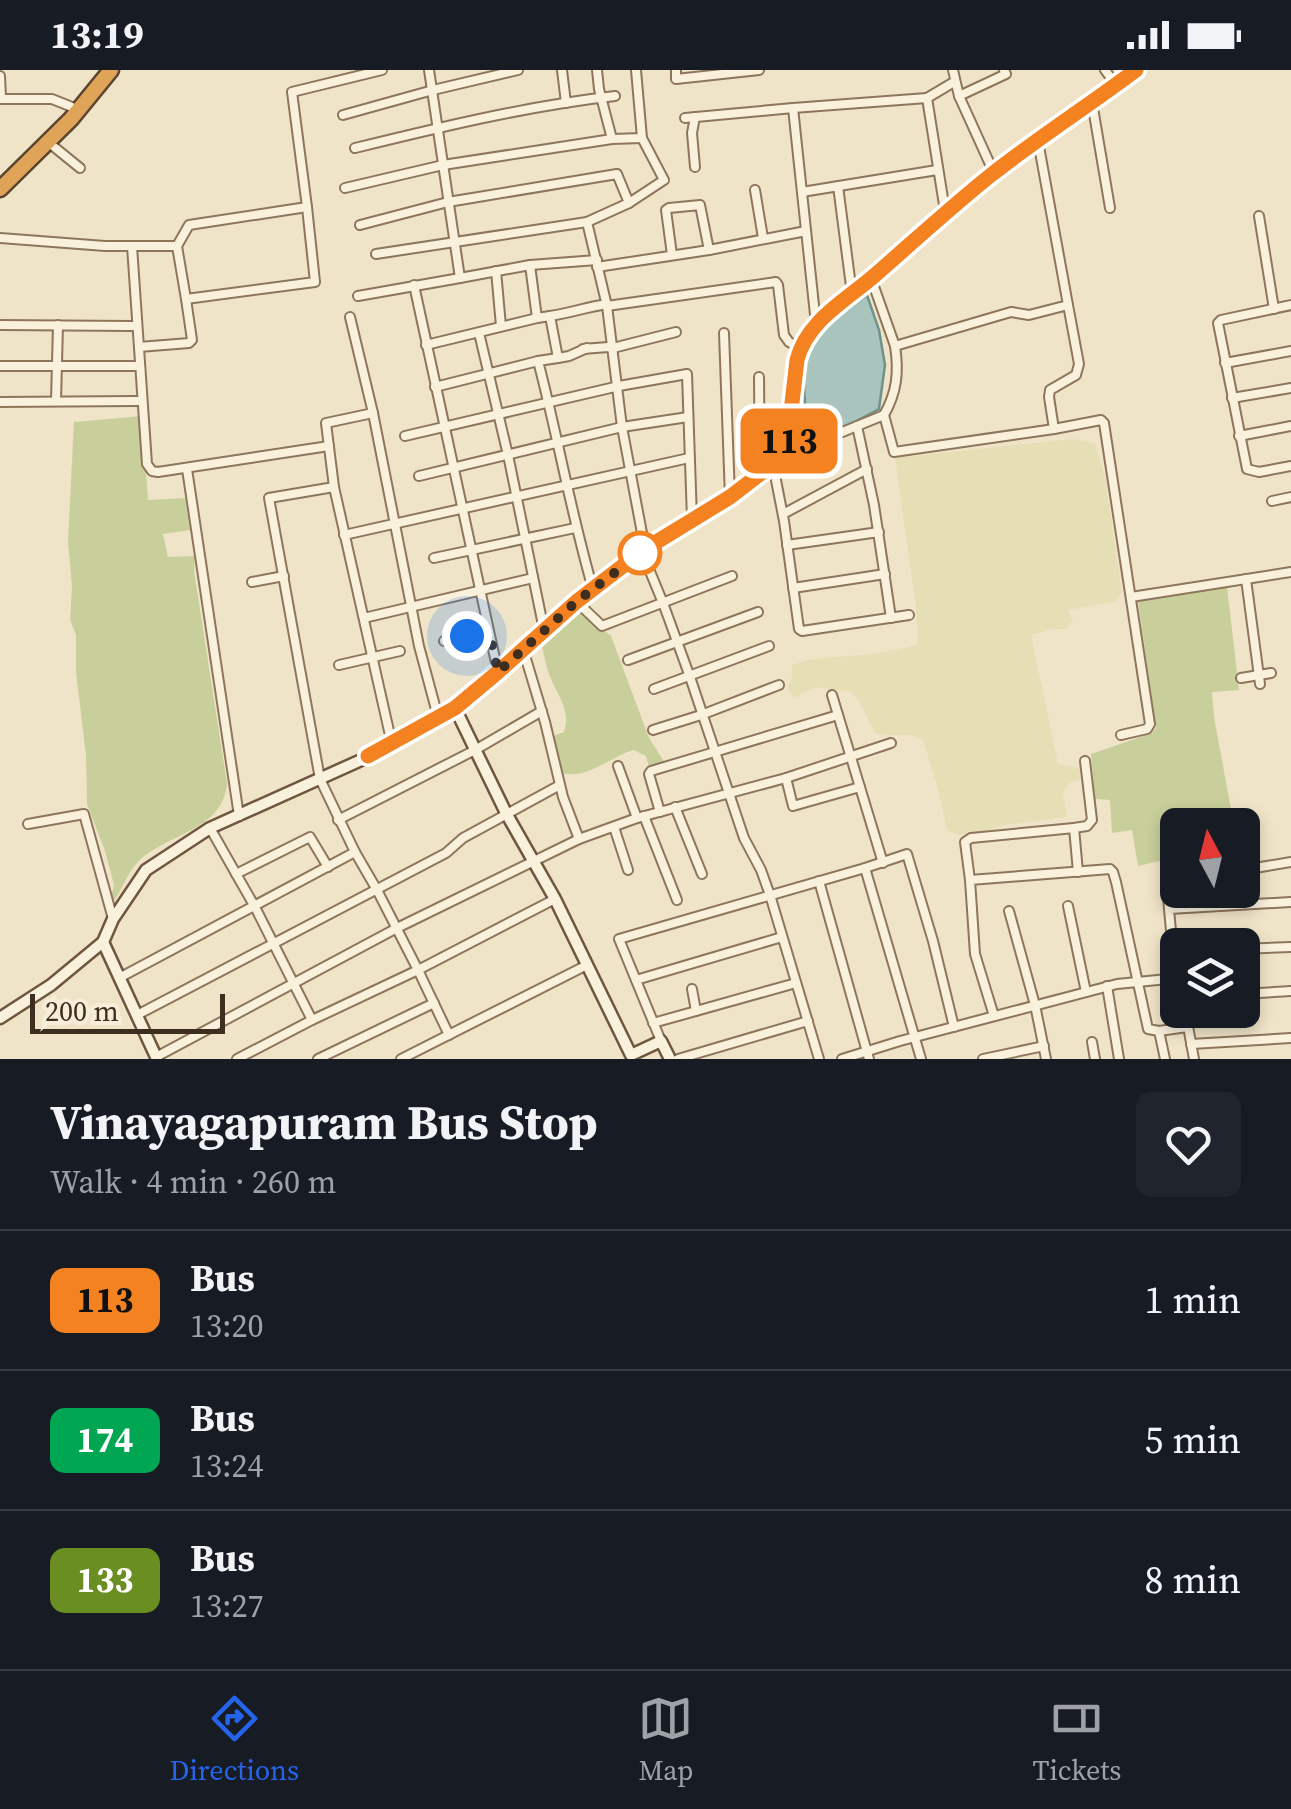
<!DOCTYPE html>
<html lang="en">
<head>
<meta charset="utf-8">
<style>
	:root { --surface:#171b24; --page:#20242c; --text:#f1f3f6; --muted:#9ea1a6; --line:#363941; --accent:#2563eb }
	body { margin:0; font-family:"Source Serif 4",serif; background:var(--page); color:var(--text); height:100vh; display:flex; flex-direction:column; font-size:38px; white-space:nowrap }
	* { box-sizing:border-box; margin:0 }
	p { font-size:32px; color:var(--muted) }
	.icon { flex:none; width:55px; height:55px; fill:none; stroke:currentColor; stroke-width:2; stroke-linecap:round; stroke-linejoin:round }
	.map { position:relative; height:989px; overflow:hidden }
	.sheet { display:flex; flex-direction:column; background:var(--surface); flex:1 }
	.sheet>* { flex:none }
	.badge { padding:0 20px; border-radius:15px; font-size:35px; line-height:65px }
	.needle { width:65px; rotate:353deg }
	.tools { position:absolute; left:1160px; top:738px; display:grid; gap:20px }
	.tools a { display:grid; place-items:center; width:100px; height:100px; border-radius:15px; background:var(--surface); box-shadow:0 5px 15px #0003; font-size:50px }
	.scale { position:absolute; left:30px; bottom:25px; width:195px; box-sizing:border-box; padding-left:10px; border:5px solid #3d2e20; border-top:0; font-size:28px; line-height:35px; white-space:nowrap; color:#3d2e20; -webkit-text-stroke:8px #f7eed8; paint-order:stroke }
	.you { position:absolute; width:50px; height:50px; margin:-25px; border:8px solid #fff; border-radius:50%; background:#1a73e8; box-shadow:0 0 0 15px #1a73e833 }
	.map>.badge { position:absolute; translate:-50% -50%; box-shadow:0 0 0 5px #fff }
	.round { display:grid; place-items:center; flex:none; width:105px; height:105px; border-radius:15px; background:var(--page) }
	.summary { display:flex; align-items:center; justify-content:space-between; height:170px; padding:0 50px }
	h1 { font-size:48px; font-weight:700; line-height:75px }
	ul { padding:0; list-style:none }
	li { display:flex; align-items:center; gap:30px; height:140px; padding:0 50px; border-top:2px solid var(--line) }
	li div { flex:1 }
	li b { display:block; font-size:38px }
	li em { font-style:normal }
	li .badge { min-width:110px; font-weight:700; text-align:center }
	.status { display:flex; justify-content:space-between; align-items:center; height:70px; padding:0 50px; background:var(--surface); direction:ltr }
	.status svg { height:28px; fill:currentColor }
	.tab-bar { display:flex; justify-content:space-around; align-items:center; height:140px; border-top:2px solid var(--line); background:var(--surface); font-size:28px; color:var(--muted) }
	.tab-bar a { display:grid; justify-items:center; gap:5px }
	.tab-bar .current { color:var(--accent) }
	.map>svg:first-child { display:block }
</style>
</head>
<body>
<div class="status"><b>13:19</b><svg viewBox="0 0 49 12"><path d="M0 12V9h3v3zM5 12V6h3v6zM10 12V3h3v9zM15 12V0h3v12zM26 1h20v11H26zM47 4h2v5h-2z"/></svg></div>
<div class="map">
<svg width="1291" height="989" viewBox="0 0 1291 989">
	<rect width="100%" height="100%" fill="#f0e4c8"/>
	<polygon fill="#e6deb5" points="1073,369 1095,373 1105,407 1122,523 1114,532 1067,540 1073,549 1067,559 1054,559 1031,565 1058,694 1080,698 1080,710 1069,713 1063,724 1067,747 1004,755 982,762 958,765 947,760 937,715 923,670 912,665 886,665 875,663 859,631 851,622 815,617 794,628 788,618 792,607 792,595 812,589 872,584 918,575 916,537 895,388"/>
	<g fill="#c9cf9b">
		<path d="M142,346l6,84 37,-2 5,32 -27,4 5,23 27,-1 -1,15 33,212c-4,49 -61,50 -89,79 -11,11 -15,27 -25,40l-2,-6 3,-11 -9,-34 -18,-47 -1,-49 -10,-83v-37l-6,-15 2,-33 -4,-46 6,-119z"/>
		<polygon points="1227,517 1239,620 1212,622 1214,647 1234,755 1178,755 1177,787 1138,796 1132,760 1112,763 1110,730 1095,729 1091,684 1152,663 1156,658 1138,531"/>
		<path d="M577,541l34,25 38,102 16,25 -16,4 -3,-11 -12,-6c-24,6 -45,30 -73,23l-8,-37 11,-4c8,-23 -10,-41 -16,-61 -3,-8 -4,-17 -6,-25 8,-13 20,-29 35,-35z"/>
	</g>
	<path fill="#a9c4bc" stroke="#6f938a" stroke-width="2.5" d="M867,225l12,35 6,35 -6,44 -30,16 -41,13c-1,-30 -11,-68 4,-95 10,-17 39,-36 55,-48z"/>
	<g fill="none" stroke-linecap="round" stroke-linejoin="round">
		<defs>
			<g id="street">
				<path d="M429,0l31,208 70,-13 7,53 13,-2 8,42 -20,3c20,76 33,153 55,228"/>
				<polyline points="562,0 566,33"/>
				<polyline points="597,0 599,19 612,69"/>
				<polyline points="676,0 676,9 759,0"/>
				<polyline points="953,0 959,26 994,103"/>
				<polyline points="1105,0 1116,15"/>
				<polyline points="0,6 1,28"/>
				<polyline points="959,26 1006,4 1004,0"/>
				<polyline points="927,28 945,141"/>
				<polyline points="0,29 52,29 72,37"/>
				<polyline points="1092,32 1110,138"/>
				<polyline points="793,38 927,28 954,12"/>
				<polyline points="343,45 433,20 518,0"/>
				<polyline points="695,47 692,63 695,97"/>
				<polyline points="685,48 793,38 816,254"/>
				<polyline points="48,72 80,98"/>
				<path d="M355,78c86,-21 172,-42 260,-52"/>
				<polyline points="838,116 852,224"/>
				<polyline points="345,118 443,95 612,69 642,68 636,0"/>
				<polyline points="755,120 763,168"/>
				<polyline points="802,122 937,100"/>
				<polyline points="629,133 664,110 642,68"/>
				<polyline points="1259,146 1274,239"/>
				<polyline points="360,155 448,132 617,104 629,133 587,152 607,236 622,357 645,479"/>
				<polyline points="0,168 105,176 177,176 189,155 307,137 292,22 382,0"/>
				<polyline points="132,176 147,394 152,401 158,402 329,376"/>
				<polyline points="177,176 186,229 315,212 307,137"/>
				<polyline points="709,180 806,161"/>
				<polyline points="376,184 587,152"/>
				<polyline points="530,195 597,190"/>
				<polyline points="597,197 709,180 700,135 669,138 666,140 672,185"/>
				<polyline points="496,201 501,256"/>
				<polyline points="871,208 895,276 1011,242 1029,245 1068,235 1038,71"/>
				<polyline points="414,215 498,602"/>
				<polyline points="358,226 460,208"/>
				<polyline points="1291,235 1221,250 1218,253 1247,399 1259,402 1291,396"/>
				<polyline points="607,236 776,212 778,215 784,265 789,272 800,278"/>
				<path d="M550,246c20,-3 37,-9 57,-12"/>
				<polyline points="350,247 373,343"/>
				<polyline points="0,255 132,256"/>
				<polyline points="479,263 508,385 544,560"/>
				<polyline points="724,263 730,427"/>
				<polyline points="426,275 537,248"/>
				<polyline points="139,277 189,273 192,270 186,229"/>
				<polyline points="583,279 608,277 613,278 676,262"/>
				<polyline points="558,288 569,286 587,278"/>
				<polyline points="1225,293 1291,281"/>
				<polyline points="0,296 135,296"/>
				<polyline points="759,307 760,406"/>
				<polyline points="435,317 538,291"/>
				<polyline points="1232,328 1291,318"/>
				<polyline points="56,331 58,255"/>
				<polyline points="0,332 137,331"/>
				<path d="M884,345c13,-23 15,-43 11,-69"/>
				<polyline points="857,356 874,435 891,548"/>
				<polyline points="1054,359 1049,327 1050,320 1076,305 1079,294 1068,235"/>
				<polyline points="405,366 619,316 687,304 692,449"/>
				<polyline points="1239,366 1291,356"/>
				<polyline points="786,385 884,345 894,382 1054,359 1101,350 1104,353 1150,654 1147,659 1121,665"/>
				<polyline points="773,395 784,451 799,559 802,561 909,545"/>
				<polyline points="187,399 239,746"/>
				<polyline points="419,406 622,357 688,347"/>
				<polyline points="334,417 269,428 320,709 355,782 377,820 418,900 555,829"/>
				<polyline points="1272,431 1291,427"/>
				<polyline points="783,444 867,399"/>
				<polyline points="344,465 689,388"/>
				<polyline points="787,475 879,462"/>
				<polyline points="642,482 663,533 690,607 744,768 761,800 770,825 819,989"/>
				<polyline points="434,488 575,458"/>
				<polyline points="1246,509 1260,614"/>
				<polyline points="252,512 284,506"/>
				<polyline points="793,518 885,504"/>
				<polyline points="1131,527 1291,502"/>
				<polyline points="576,531 602,556 732,506"/>
				<polyline points="364,548 533,508"/>
				<polyline points="444,571 489,562"/>
				<polyline points="523,579 545,652 563,727 579,769"/>
				<polyline points="628,590 758,542"/>
				<polyline points="339,595 400,581"/>
				<polyline points="1241,608 1271,603"/>
				<polyline points="654,619 769,576"/>
				<polyline points="832,625 883,793"/>
				<polyline points="653,660 701,645 779,615"/>
				<polyline points="393,674 389,661 334,417 326,353 373,343 419,576 438,647"/>
				<polyline points="618,696 637,748"/>
				<polyline points="786,708 793,736 860,717"/>
				<polyline points="675,737 702,804"/>
				<polyline points="660,742 649,704 651,701 838,645"/>
				<polyline points="644,746 677,830"/>
				<polyline points="338,750 475,680 542,641"/>
				<polyline points="28,754 84,744 113,849"/>
				<polyline points="614,757 628,800"/>
				<polyline points="210,758 255,837 312,950"/>
				<polyline points="1074,758 1087,756 1092,750 1085,691"/>
				<polyline points="865,798 921,989"/>
				<polyline points="1249,799 1291,792"/>
				<polyline points="236,804 310,767 328,797"/>
				<polyline points="970,810 965,772 971,768 1074,758 1078,802"/>
				<polyline points="819,811 869,989"/>
				<polyline points="1068,836 1086,922"/>
				<polyline points="1169,839 1166,804 1178,801"/>
				<polyline points="1009,841 1035,935 1046,989"/>
				<polyline points="1242,879 1291,877"/>
				<polyline points="1173,883 1169,839 1291,832"/>
				<polyline points="1178,883 1173,883 1178,899"/>
				<polyline points="119,908 355,782"/>
				<polyline points="636,910 782,867"/>
				<polyline points="1107,916 1119,989"/>
				<polyline points="1242,924 1291,921"/>
				<polyline points="1185,940 1194,989"/>
				<polyline points="696,941 796,913"/>
				<polyline points="137,945 446,783 463,768 560,715"/>
				<polyline points="994,946 975,884 970,810 1110,799 1113,802 1116,812 1148,959 1159,961"/>
				<polyline points="653,953 696,941 692,919"/>
				<polyline points="661,971 619,869 865,798 907,784 933,871 954,957"/>
				<polyline points="1092,972 1095,989"/>
				<polyline points="1191,974 1291,968"/>
				<polyline points="156,987 397,858 579,769 637,748 786,708 891,673"/>
				<polyline points="237,989 312,950 418,900 449,965"/>
				<polyline points="318,989 434,933"/>
				<polyline points="401,989 587,895"/>
				<polyline points="678,989 808,951"/>
				<polyline points="842,989 900,971 1117,914 1178,908"/>
				<polyline points="983,989 1044,976"/>
				<polyline points="1165,989 1159,961 1187,957"/>
			</g>
			<g id="secondary">
				<polyline points="455,638 506,743 555,829 631,985 661,971 670,989"/>
				<polyline points="103,872 157,989"/>
				<polyline points="0,948 51,915 103,872 113,849 146,800 210,758 368,687 455,638 498,602 576,531 645,479 730,427 786,385 797,290 800,278 816,254 945,141 994,103 1136,0"/>
			</g>
			<polyline id="highway" points="0,119 71,49 111,0"/>
		</defs>
		<use href="#street" stroke="#8d765c" stroke-width="12"/>
		<use href="#secondary" stroke="#6f573f" stroke-width="15"/>
		<use href="#highway" stroke="#5b4430" stroke-width="19"/>
		<use href="#street" stroke="#faf1dc" stroke-width="8"/>
		<use href="#secondary" stroke="#faf1dc" stroke-width="10"/>
		<use href="#highway" stroke="#e0a458" stroke-width="14"/>
	</g>
	<g fill="none" stroke-linecap="round" stroke-linejoin="round">
		<defs>
			<path id="line" d="M368,686l87,-48 43,-36 78,-70 69,-53 85,-52 56,-43 11,-94c10,-39 48,-59 77,-84 39,-34 77,-69 117,-101 47,-37 97,-69 145,-105"/>
		</defs>
		<use href="#line" stroke="#fff" stroke-width="22"/>
		<use href="#line" stroke="#f58220" stroke-width="15"/>
		<polyline stroke="#3d2e20" stroke-width="10" stroke-dasharray="0 18" points="467,566 489,562 498,602 576,532 642,482 640,483"/>
	</g>
	<circle fill="#fff" stroke="#f58220" stroke-width="5" cx="640" cy="483" r="20"/>
</svg>
<div class="tools">
<a><svg class="needle" viewBox="-14 -14 28 28"><path d="M0-13l5 13h-10z" fill="#e53935"/><path d="M0 13l5-13h-10z" fill="#9ea1a6"/></svg></a>
<a><svg class="icon" aria-label="layers" viewBox="0 0 24 24"><path d="M12 4l9 5-9 5-9-5zM3 14l9 5 9-5"/></svg></a>
</div>
<div class="scale">200 m</div>
<div class="you" style="left:467px;top:566px"></div>
<b class="badge" style="left:789px;top:371px;background:#f58220;color:#111">113</b>
</div>
<section class="sheet">
<div class="summary"><div><h1>Vinayagapuram Bus Stop</h1><p>Walk · 4 min · 260 m</p></div><a class="round"><svg class="icon" aria-label="heart" viewBox="0 0 24 24"><path d="M12 20l-8-8c-3-5 5-10 8-4 3-6 11-1 8 4z"/></svg></a></div>
<ul>
<li><span class="badge" style="background:#f58220;color:#111">113</span><div><b>Bus</b><p>13:20</p></div><em>1 min</em></li>
<li><span class="badge" style="background:#00a651;color:#fff">174</span><div><b>Bus</b><p>13:24</p></div><em>5 min</em></li>
<li><span class="badge" style="background:#6b8e23;color:#fff">133</span><div><b>Bus</b><p>13:27</p></div><em>8 min</em></li>
</ul>
</section>
<nav class="tab-bar">
<a class="current"><svg class="icon" aria-label="directions" viewBox="0 0 24 24"><path d="M12 3l9 9-9 9-9-9zM9 14v-3h6M13 9l2 2-2 2"/></svg>Directions</a>
<a><svg class="icon" aria-label="map" viewBox="0 0 24 24"><path d="M3 6l6-2 6 2 6-2v14l-6 2-6-2-6 2zM9 4v14M15 6v14"/></svg>Map</a>
<a><svg class="icon" aria-label="tickets" viewBox="0 0 24 24"><path d="M3 7h18v10H3zM15 7v10"/></svg>Tickets</a>
</nav>
</body>
</html>
